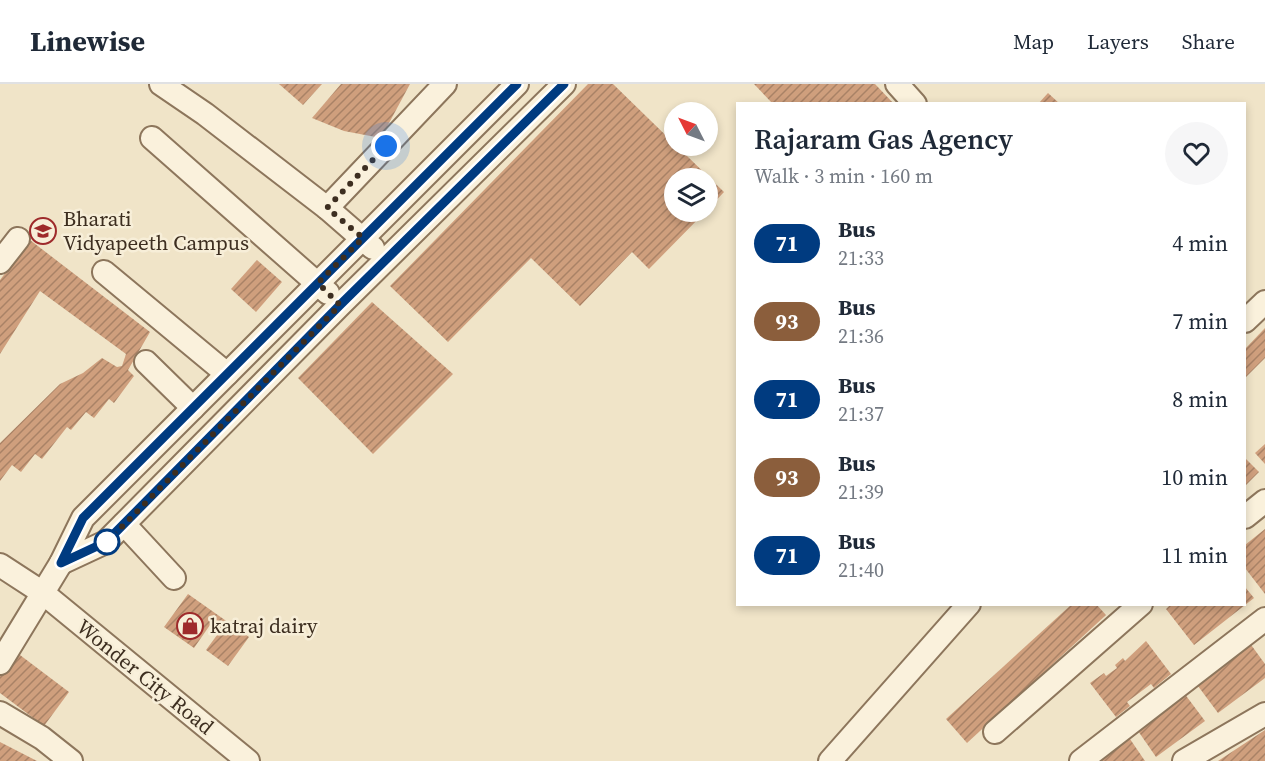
<!DOCTYPE html>
<html lang="en">
<head>
<meta charset="utf-8">
<style>
	:root { --surface:#fff; --page:#f6f6f7; --text:#1f2937; --muted:#747a83; --line:#e0e1e3 }
	body { margin:0; font-family:"Source Serif 4",serif; background:var(--page); color:var(--text); height:100vh; display:flex; flex-direction:column; font-size:22px; white-space:nowrap }
	* { box-sizing:border-box; margin:0 }
	p { font-size:20px; color:var(--muted) }
	.icon { flex:none; width:33px; height:33px; fill:none; stroke:currentColor; stroke-width:2; stroke-linecap:round; stroke-linejoin:round }
	.map { position:relative; flex:1; overflow:hidden }
	.sheet { position:absolute; left:736px; top:18px; width:510px; height:504px; display:flex; flex-direction:column; background:var(--surface); border-radius:0px; box-shadow:0 3px 9px #0003 }
	.sheet>* { flex:none }
	.badge { padding:0 12px; border-radius:20px; font-size:21px; line-height:39px }
	.needle { width:39px; rotate:312deg }
	.tools { position:absolute; left:664px; top:18px; display:grid; gap:12px }
	.tools a { display:grid; place-items:center; width:54px; height:54px; border-radius:50%; background:var(--surface); box-shadow:0 3px 9px #0003; font-size:30px }
	.you { position:absolute; width:30px; height:30px; margin:-15px; border:4px solid #fff; border-radius:50%; background:#1a73e8; box-shadow:0 0 0 9px #1a73e833 }
	.map>.badge { position:absolute; translate:-50% -50%; box-shadow:0 0 0 3px #fff }
	.round { display:grid; place-items:center; flex:none; width:63px; height:63px; border-radius:32px; background:var(--page) }
	.headline { display:flex; align-items:center; justify-content:space-between; height:102px; padding:0 18px }
	h1 { font-size:28px; font-weight:600; line-height:45px }
	ul { padding:0; list-style:none }
	li { display:flex; align-items:center; gap:18px; height:78px; padding:0 18px }
	li div { flex:1 }
	li b { display:block; font-size:22px }
	li em { font-style:normal }
	li .badge { min-width:66px; font-weight:700; text-align:center }
	header { display:flex; align-items:center; gap:36px; box-sizing:border-box; height:84px; padding:0 30px; background:var(--surface); border-bottom:2px solid var(--line) }
	header strong { font-size:28px }
	nav { display:flex; gap:33px; margin-inline-start:auto; font-size:21px }
	.map>svg:first-child { display:block }
</style>
</head>
<body>
<header>
<strong>Linewise</strong>
<nav><a>Map</a><a>Layers</a><a>Share</a></nav>
</header>
<div class="map">
<svg width="1265" height="677" viewBox="0 0 1265 677">
	<defs>
		<pattern id="building-hatch" width="6" height="6" patternUnits="userSpaceOnUse" patternTransform="scale(1.5)"><rect width="6" height="6" fill="#cf9f7d"/><path d="M-1 1l2-2M0 6l6-6M5 7l2-2" fill="none" stroke="#a98266"/></pattern>
	</defs>
	<rect width="100%" height="100%" fill="#f0e4c8"/>
	<g fill="url(#building-hatch)">
		<polygon points="279,0 322,0 303,21"/>
		<polygon points="341,0 410,0 381,54 344,47 312,34"/>
		<polygon points="588,0 613,0 724,108 708,125 708,94 675,94 675,128 705,128 649,185 632,168 580,222 531,174 448,258 390,202"/>
		<polygon points="754,0 875,0 894,20 773,20"/>
		<polygon points="1048,9 1060,20 1038,20"/>
		<polygon points="30,156 150,248 128,286 134,292 114,319 109,315 94,334 86,328 71,346 67,343 42,375 35,370 21,388 12,381 0,397 0,359 60,300 83,289 102,274 117,283 122,282 126,270 40,207 0,270 0,196"/>
		<polygon points="257,176 282,198 256,228 231,205"/>
		<polygon points="372,218 453,290 373,370 298,294"/>
		<polygon points="1265,244 1265,274 1245,294 1245,265"/>
		<polygon points="1265,360 1265,380 1255,369"/>
		<polygon points="1245,374 1259,388 1245,402"/>
		<polygon points="1265,445 1265,510 1245,484 1245,461"/>
		<polygon points="1245,503 1254,514 1194,561 1166,525 1171,520 1245,520"/>
		<polygon points="188,510 249,553 228,582 206,566 220,547 210,541 194,564 164,543"/>
		<polygon points="1072,520 1096,520 1106,531 967,659 946,635"/>
		<polygon points="1146,557 1171,590 1154,604 1151,600 1127,618 1130,622 1116,633 1090,599 1104,589 1106,592 1117,584 1115,581 1123,574 1125,577"/>
		<polygon points="1249,558 1265,580 1265,594 1218,629 1195,598"/>
		<polygon points="16,568 69,608 44,642 0,609 0,590"/>
		<polygon points="1184,609 1205,637 1156,673 1136,644"/>
		<polygon points="1265,646 1265,677 1218,677"/>
		<polygon points="1130,655 1145,677 1098,677"/>
		<polygon points="0,658 37,677 0,677"/>
	</g>
	<g fill="none" stroke-linecap="round" stroke-linejoin="round">
		<defs>
			<g id="minor">
				<polyline points="161,0 205,30 327,124 373,164"/>
				<polyline points="897,0 915,20"/>
				<polyline points="152,54 328,209"/>
				<polyline points="327,124 445,0"/>
				<polyline points="0,178 18,155"/>
				<polyline points="104,188 227,290"/>
				<polyline points="1245,237 1265,218"/>
				<polyline points="146,278 193,324"/>
				<polyline points="1245,433 1265,417"/>
				<polyline points="124,440 174,494"/>
				<polyline points="61,479 106,458 340,221 564,0"/>
				<polyline points="0,481 43,509 248,677"/>
				<polyline points="0,579 61,479 83,434 517,0"/>
				<polyline points="0,629 42,654 71,677"/>
				<polyline points="995,648 1141,520"/>
				<polyline points="830,677 969,520"/>
				<polyline points="1081,677 1265,535"/>
				<polyline points="1184,677 1265,630"/>
			</g>
		</defs>
		<use href="#minor" stroke="#8d765c" stroke-width="26"/>
		<use href="#minor" stroke="#faf1dc" stroke-width="22"/>
	</g>
	<g fill="none" stroke-linecap="round" stroke-linejoin="round">
		<defs>
			<polyline id="line" points="517,0 83,434 61,479 106,458 340,221 564,0"/>
		</defs>
		<use href="#line" stroke="#fff" stroke-width="14"/>
		<use href="#line" stroke="#003b80" stroke-width="9"/>
		<polyline stroke="#3d2e20" stroke-width="6" stroke-dasharray="0 10.8" points="107,458 340,221 318,199 363,154 327,124 386,62"/>
	</g>
	<defs>
		<symbol id="university-ring" viewBox="-11 -11 22 22"><circle r="9.5" fill="#f7eed8" stroke="#9e2a2b" stroke-width="1.5"/><path d="M0-5L7-2L0 1L-7-2ZM-4 1L0 2.5L4 1V4Q0 6-4 4Z" fill="#9e2a2b"/></symbol>
		<symbol id="shop-ring" viewBox="-11 -11 22 22"><circle r="9.5" fill="#f7eed8" stroke="#9e2a2b" stroke-width="1.5"/><path d="M-5-2.5h2.3a2.7 3.5 0 0 1 5.4 0H5L5.5 6h-11ZM-1.5-2.5h3a1.5 2.3 0 0 0-3 0Z" fill="#9e2a2b"/></symbol>
	</defs>
	<g fill-rule="evenodd">
		<use href="#university-ring" x="28" y="132" width="30" height="30"/>
		<use href="#shop-ring" x="175" y="527" width="30" height="30"/>
	</g>
	<circle fill="#fff" stroke="#003b80" stroke-width="3" cx="107" cy="458" r="12"/>
	<g text-anchor="middle" stroke-width="5" stroke-linejoin="round" paint-order="stroke">
		<g font-size="21" fill="#3d2e20" stroke="#f7eed8" text-anchor="start">
			<text x="63" y="142">Bharati<tspan x="63" dy="24">Vidyapeeth Campus</tspan></text>
			<text x="210" y="549">katraj dairy</text>
		</g>
		<g font-size="21" fill="#3d2e20" stroke="#f7eed8">
			<text transform="translate(145 593) rotate(39)" y="7">Wonder City Road</text>
		</g>
	</g>
</svg>
<div class="tools">
<a><svg class="needle" viewBox="-14 -14 28 28"><path d="M0-13l5 13h-10z" fill="#e53935"/><path d="M0 13l5-13h-10z" fill="#747a83"/></svg></a>
<a><svg class="icon" aria-label="layers" viewBox="0 0 24 24"><path d="M12 4l9 5-9 5-9-5zM3 14l9 5 9-5"/></svg></a>
</div>
<div class="you" style="left:386px;top:62px"></div>
<section class="sheet">
<div class="headline"><div><h1>Rajaram Gas Agency</h1><p>Walk · 3 min · 160 m</p></div><a class="round"><svg class="icon" aria-label="heart" viewBox="0 0 24 24"><path d="M12 20l-8-8c-3-5 5-10 8-4 3-6 11-1 8 4z"/></svg></a></div>
<ul>
<li><span class="badge" style="background:#003b80;color:#fff">71</span><div><b>Bus</b><p>21:33</p></div><em>4 min</em></li>
<li><span class="badge" style="background:#8b5e3c;color:#fff">93</span><div><b>Bus</b><p>21:36</p></div><em>7 min</em></li>
<li><span class="badge" style="background:#003b80;color:#fff">71</span><div><b>Bus</b><p>21:37</p></div><em>8 min</em></li>
<li><span class="badge" style="background:#8b5e3c;color:#fff">93</span><div><b>Bus</b><p>21:39</p></div><em>10 min</em></li>
<li><span class="badge" style="background:#003b80;color:#fff">71</span><div><b>Bus</b><p>21:40</p></div><em>11 min</em></li>
</ul>
</section>
</div>
</body>
</html>
